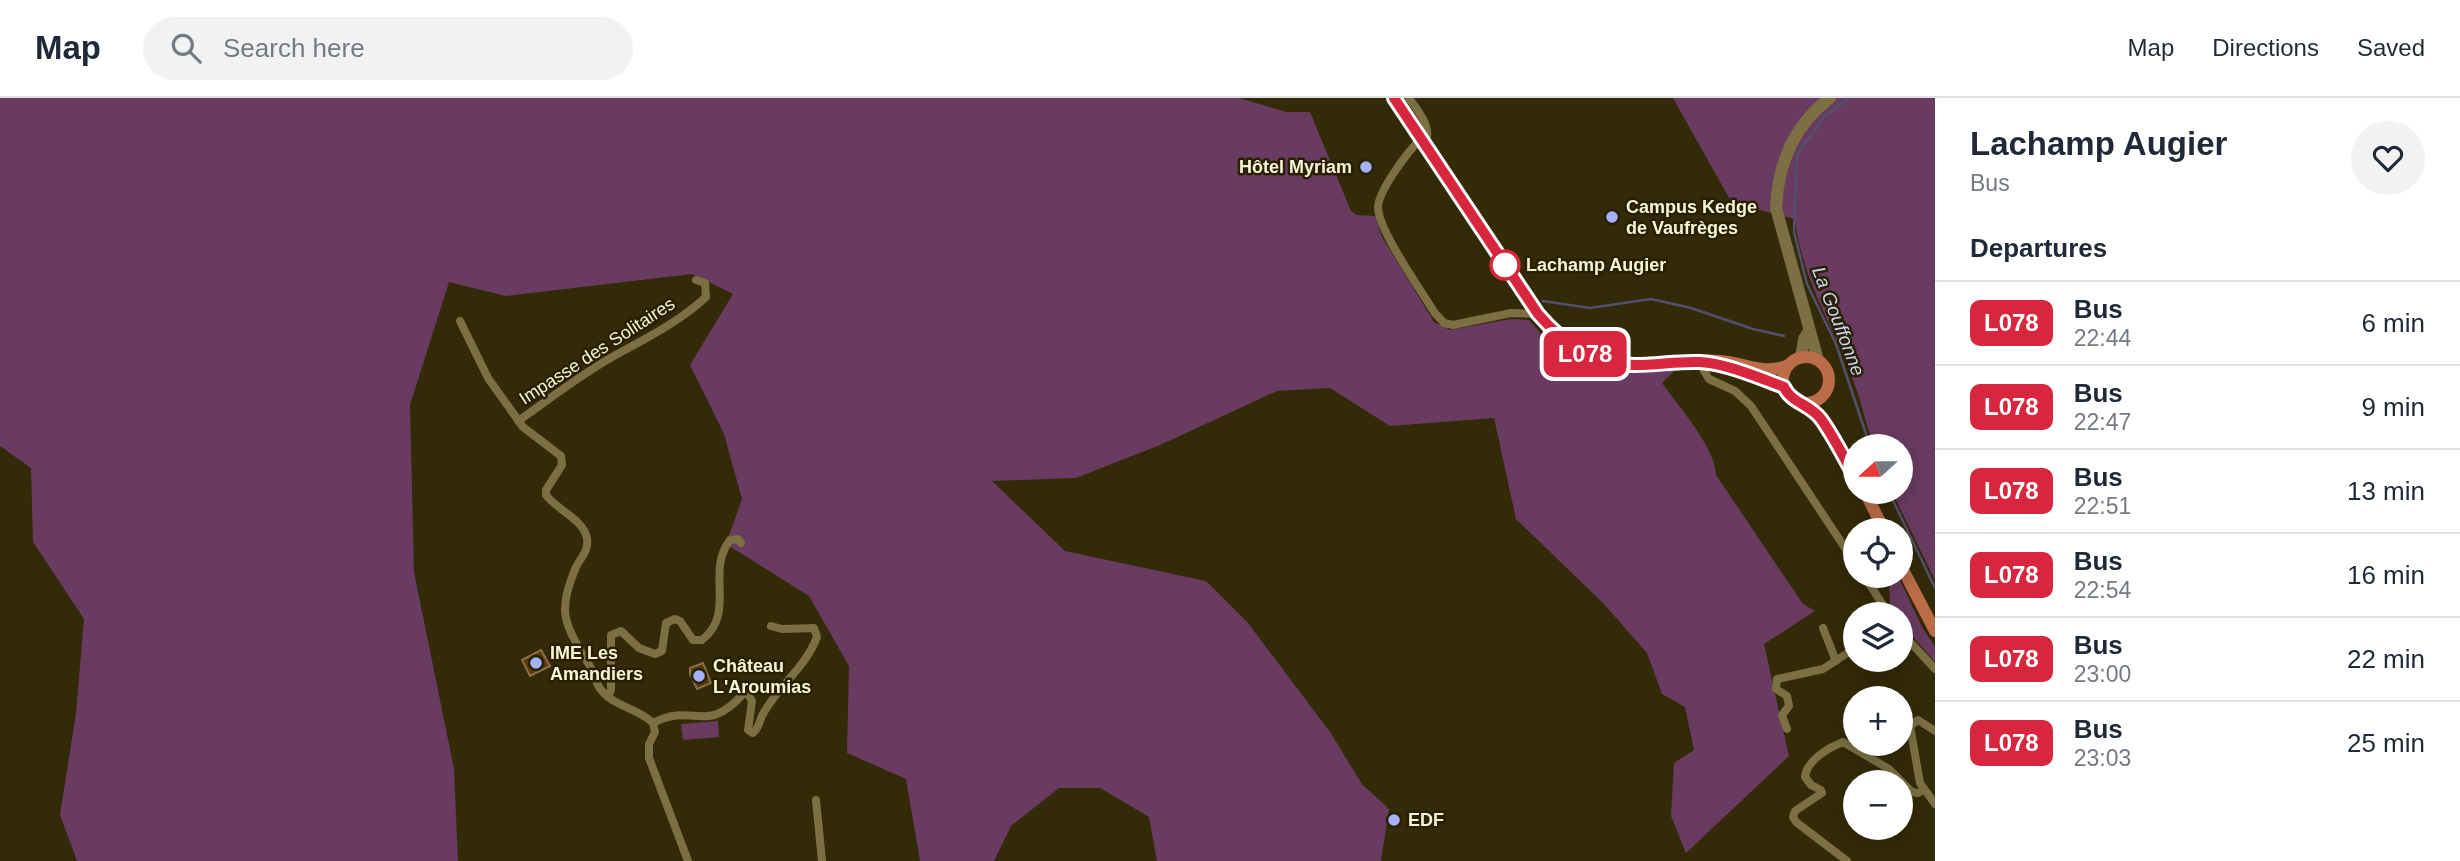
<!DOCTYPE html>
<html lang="en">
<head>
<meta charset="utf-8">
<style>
	:root { --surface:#fff; --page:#f2f2f3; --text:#1f2937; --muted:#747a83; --line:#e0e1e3 }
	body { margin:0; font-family:Helvetica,sans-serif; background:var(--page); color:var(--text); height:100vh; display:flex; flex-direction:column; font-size:26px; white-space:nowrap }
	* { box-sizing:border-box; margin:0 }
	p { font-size:23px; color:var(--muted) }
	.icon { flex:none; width:38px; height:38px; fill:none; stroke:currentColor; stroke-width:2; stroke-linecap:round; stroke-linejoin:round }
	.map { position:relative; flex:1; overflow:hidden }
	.details { display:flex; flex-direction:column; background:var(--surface); width:525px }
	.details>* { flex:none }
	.badge { padding:0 14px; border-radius:10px; font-size:24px; line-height:46px }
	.needle { width:46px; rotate:249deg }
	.tools { position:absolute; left:1843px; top:336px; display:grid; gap:14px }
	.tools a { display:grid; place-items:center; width:70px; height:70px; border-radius:50%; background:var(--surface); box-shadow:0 4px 18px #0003; font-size:35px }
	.map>.badge { position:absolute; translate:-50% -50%; box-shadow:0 0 0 4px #fff }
	h2 { padding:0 35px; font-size:26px; line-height:63px }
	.round { display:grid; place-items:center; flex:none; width:74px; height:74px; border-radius:37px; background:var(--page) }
	.summary { display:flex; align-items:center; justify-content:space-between; height:119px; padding:0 35px }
	h1 { font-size:33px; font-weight:800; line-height:52px }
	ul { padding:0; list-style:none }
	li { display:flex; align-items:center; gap:21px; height:84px; padding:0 35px; border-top:2px solid var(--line) }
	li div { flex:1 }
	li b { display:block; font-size:26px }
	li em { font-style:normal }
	li .badge { min-width:77px; font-weight:700; text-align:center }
	header { display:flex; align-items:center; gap:42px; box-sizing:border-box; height:98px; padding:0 35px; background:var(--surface); border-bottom:2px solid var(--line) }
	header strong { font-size:33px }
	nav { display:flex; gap:38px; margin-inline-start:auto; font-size:24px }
	.search { width:490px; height:63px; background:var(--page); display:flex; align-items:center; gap:18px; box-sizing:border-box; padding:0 24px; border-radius:38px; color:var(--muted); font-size:26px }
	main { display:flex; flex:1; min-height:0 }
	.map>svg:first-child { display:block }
</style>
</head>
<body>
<header>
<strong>Map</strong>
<div class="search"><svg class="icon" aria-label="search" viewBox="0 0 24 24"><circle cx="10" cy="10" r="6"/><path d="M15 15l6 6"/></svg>Search here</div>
<nav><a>Map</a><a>Directions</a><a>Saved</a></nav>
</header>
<main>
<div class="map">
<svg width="1935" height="763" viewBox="0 0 1935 763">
	<rect width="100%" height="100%" fill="#332a08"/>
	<g fill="#693b60">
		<path d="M0,0h1239l47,14h24l41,99 5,4 19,1 7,21 52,85 16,8 61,-11 18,1c11,12 21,26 34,35 33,23 75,16 112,15l-13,13c16,22 54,66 54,92l87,129 12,7 -51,33 25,112 -103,97 -15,-37 3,-53 20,-13 -9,-43 -23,-13 -15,-41 -44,-50 -87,-84 -22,-101 -104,8 -60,-38 -53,3 -117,54 -84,33 -84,3 73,70 141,30 42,42 82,109 32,52 27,25 -8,52h-224l-8,-44 -49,-29h-41l-48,38 -17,35h-74l-14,-82 -59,-26 2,-87 -40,-70 -83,-52 16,-45 -18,-65 -34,-69 43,-71 -41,-20 -186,22 -57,-14 -39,123 4,167 40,197 4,92h-381l-17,-46 16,-102 8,-94 -51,-77 -2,-74 -31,-22z"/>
		<path d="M1673,0h262v482l-43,-88h8v-46h-26c-9,-23 -13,-48 -23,-71 -20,-53 -50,-99 -56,-156l-63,-16z"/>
		<polygon points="1889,478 1898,478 1922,529 1935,549 1935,564 1901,525 1900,516 1894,516 1890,509"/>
		<polygon points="718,623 719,639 683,642 681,626"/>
	</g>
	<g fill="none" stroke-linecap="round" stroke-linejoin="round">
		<g stroke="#534f6c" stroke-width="2.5">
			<polyline points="1849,0 1824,19 1797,57 1794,134 1807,186 1836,246 1870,348"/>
			<polyline points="1543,203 1590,210 1651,201 1691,210 1753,231 1784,238"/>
			<polyline points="1889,394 1935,490"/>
		</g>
	</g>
	<g fill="#5a3c09" stroke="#8a6e48" stroke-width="2">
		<polygon points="541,552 550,568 530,578 522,562"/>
		<polygon points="703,565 711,585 697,591 690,576 690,570"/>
	</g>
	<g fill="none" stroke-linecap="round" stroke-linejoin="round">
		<g stroke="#7b6f43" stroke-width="8">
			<path d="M1409,0c10,15 24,29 16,47"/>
			<path d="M1421,41c-13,12 -42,51 -43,68 0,23 43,83 56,105l10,11 9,2 58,-12 27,1"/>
			<path d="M460,223l28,57 35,49 38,29 1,9 -16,25v5c11,15 37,24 41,43 2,13 -6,19 -11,29 -19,46 -12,56 12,96 5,7 7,17 11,24 13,20 38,20 54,36l2,9 -6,12v14l39,103"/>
			<polyline points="1704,273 1709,281 1735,293 1751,308 1855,465"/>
			<path d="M518,323c32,-22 63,-47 96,-65 33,-18 65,-34 92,-59l-1,-14 -9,-3"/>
			<polyline points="1864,478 1889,516"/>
			<polyline points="1823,530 1836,563"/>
			<polyline points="1900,533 1935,571"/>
			<path d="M608,599l3,-7v-55l10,-4 18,17 16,6 7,-3 4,-28 9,-4 5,2 13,19h9c35,-28 3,-68 28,-100l8,-1 3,4"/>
			<path d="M653,625c42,-22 52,14 91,-30l4,1 4,7 -4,29 5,3c7,-6 6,-12 10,-19 15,-28 43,-47 54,-77l-3,-9 -32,1 -11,-3"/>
			<polyline points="1787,631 1782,617 1789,608 1787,598 1776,591 1777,581 1823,571 1855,550"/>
			<polyline points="1935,633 1918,622 1910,628 1920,685 1935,706"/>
			<polyline points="816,702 822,763"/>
			<path d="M1847,763l-51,-39 -3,-5 2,-6 27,-18 -1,-3 -10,-5 -6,-8c2,-17 23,-29 38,-35l46,27 23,23 6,1 6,-3"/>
		</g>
		<g stroke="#7b6f43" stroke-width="12">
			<polyline points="1801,260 1804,241 1809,233"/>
			<path d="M1818,262l-42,-152c2,-44 18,-83 54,-110"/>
		</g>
		<g stroke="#bb6d48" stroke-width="12">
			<path d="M1394,0l144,216c64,74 101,41 182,47 26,2 41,14 67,5"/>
			<circle cx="1806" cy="282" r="23"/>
			<polyline points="1751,277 1784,288"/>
			<polyline points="1803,305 1821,321 1855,379"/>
			<polyline points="1865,394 1884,432"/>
			<polyline points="1900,466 1935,533"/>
		</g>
	</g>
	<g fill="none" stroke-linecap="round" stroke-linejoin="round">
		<defs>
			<path id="line" d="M1394,0l144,216c26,30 56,51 97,51 22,0 44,-4 65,-3 25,1 60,16 84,25 7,16 26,17 37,32 13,18 23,39 34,58"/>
		</defs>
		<use href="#line" stroke="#fff" stroke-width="16"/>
		<use href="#line" stroke="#d7263d" stroke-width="10"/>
	</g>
	<g fill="#a3b2fd" stroke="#292000" stroke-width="2.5">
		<circle cx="1366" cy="69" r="7"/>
		<circle cx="1612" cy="119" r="7"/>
		<circle cx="536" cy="565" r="7"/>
		<circle cx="699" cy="578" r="7"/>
		<circle cx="1394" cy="722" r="7"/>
	</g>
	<circle fill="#fff" stroke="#d7263d" stroke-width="3.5" cx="1505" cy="167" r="14"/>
	<g text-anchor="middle" stroke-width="5" stroke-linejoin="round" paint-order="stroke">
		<g font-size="18" font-weight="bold" fill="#f9f3db" stroke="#292000" text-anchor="start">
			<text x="1352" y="75" text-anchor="end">Hôtel Myriam</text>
			<text x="1626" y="115">Campus Kedge<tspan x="1626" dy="21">de Vaufrèges</tspan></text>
			<text x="550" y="561">IME Les<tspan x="550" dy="21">Amandiers</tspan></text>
			<text x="713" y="574">Château<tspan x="713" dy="21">L'Aroumias</tspan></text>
			<text x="1408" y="728">EDF</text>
		</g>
		<g font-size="18" font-weight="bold" fill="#f9f3db" stroke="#292000" text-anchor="start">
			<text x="1526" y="173">Lachamp Augier</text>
		</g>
		<g font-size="18" fill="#f9f3db" stroke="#292000">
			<text transform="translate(597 253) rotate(-33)" y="6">Impasse des Solitaires</text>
		</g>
		<g font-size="19" font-style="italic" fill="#cad2f5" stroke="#292000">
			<text transform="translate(1839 223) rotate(69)" y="7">La Gouffonne</text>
		</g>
	</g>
</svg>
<div class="tools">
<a><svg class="needle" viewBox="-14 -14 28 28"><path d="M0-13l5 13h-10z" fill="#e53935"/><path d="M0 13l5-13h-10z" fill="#747a83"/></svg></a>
<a><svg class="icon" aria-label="locate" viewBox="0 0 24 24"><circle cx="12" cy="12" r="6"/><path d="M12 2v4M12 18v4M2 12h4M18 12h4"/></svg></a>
<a><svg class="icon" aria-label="layers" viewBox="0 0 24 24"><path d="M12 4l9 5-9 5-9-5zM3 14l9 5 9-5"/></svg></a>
<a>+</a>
<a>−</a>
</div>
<b class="badge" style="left:1585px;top:256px;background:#d7263d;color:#fff">L078</b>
</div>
<section class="details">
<div class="summary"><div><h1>Lachamp Augier</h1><p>Bus</p></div><a class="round"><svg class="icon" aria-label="heart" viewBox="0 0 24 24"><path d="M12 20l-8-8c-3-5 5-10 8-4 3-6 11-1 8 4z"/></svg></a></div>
<h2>Departures</h2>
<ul>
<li><span class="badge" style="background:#d7263d;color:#fff">L078</span><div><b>Bus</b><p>22:44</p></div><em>6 min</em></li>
<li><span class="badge" style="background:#d7263d;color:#fff">L078</span><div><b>Bus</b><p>22:47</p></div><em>9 min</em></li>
<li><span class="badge" style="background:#d7263d;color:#fff">L078</span><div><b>Bus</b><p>22:51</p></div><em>13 min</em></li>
<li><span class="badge" style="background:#d7263d;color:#fff">L078</span><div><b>Bus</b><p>22:54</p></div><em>16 min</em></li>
<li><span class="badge" style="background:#d7263d;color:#fff">L078</span><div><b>Bus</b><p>23:00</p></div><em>22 min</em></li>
<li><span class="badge" style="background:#d7263d;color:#fff">L078</span><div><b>Bus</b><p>23:03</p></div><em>25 min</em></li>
</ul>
</section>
</main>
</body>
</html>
